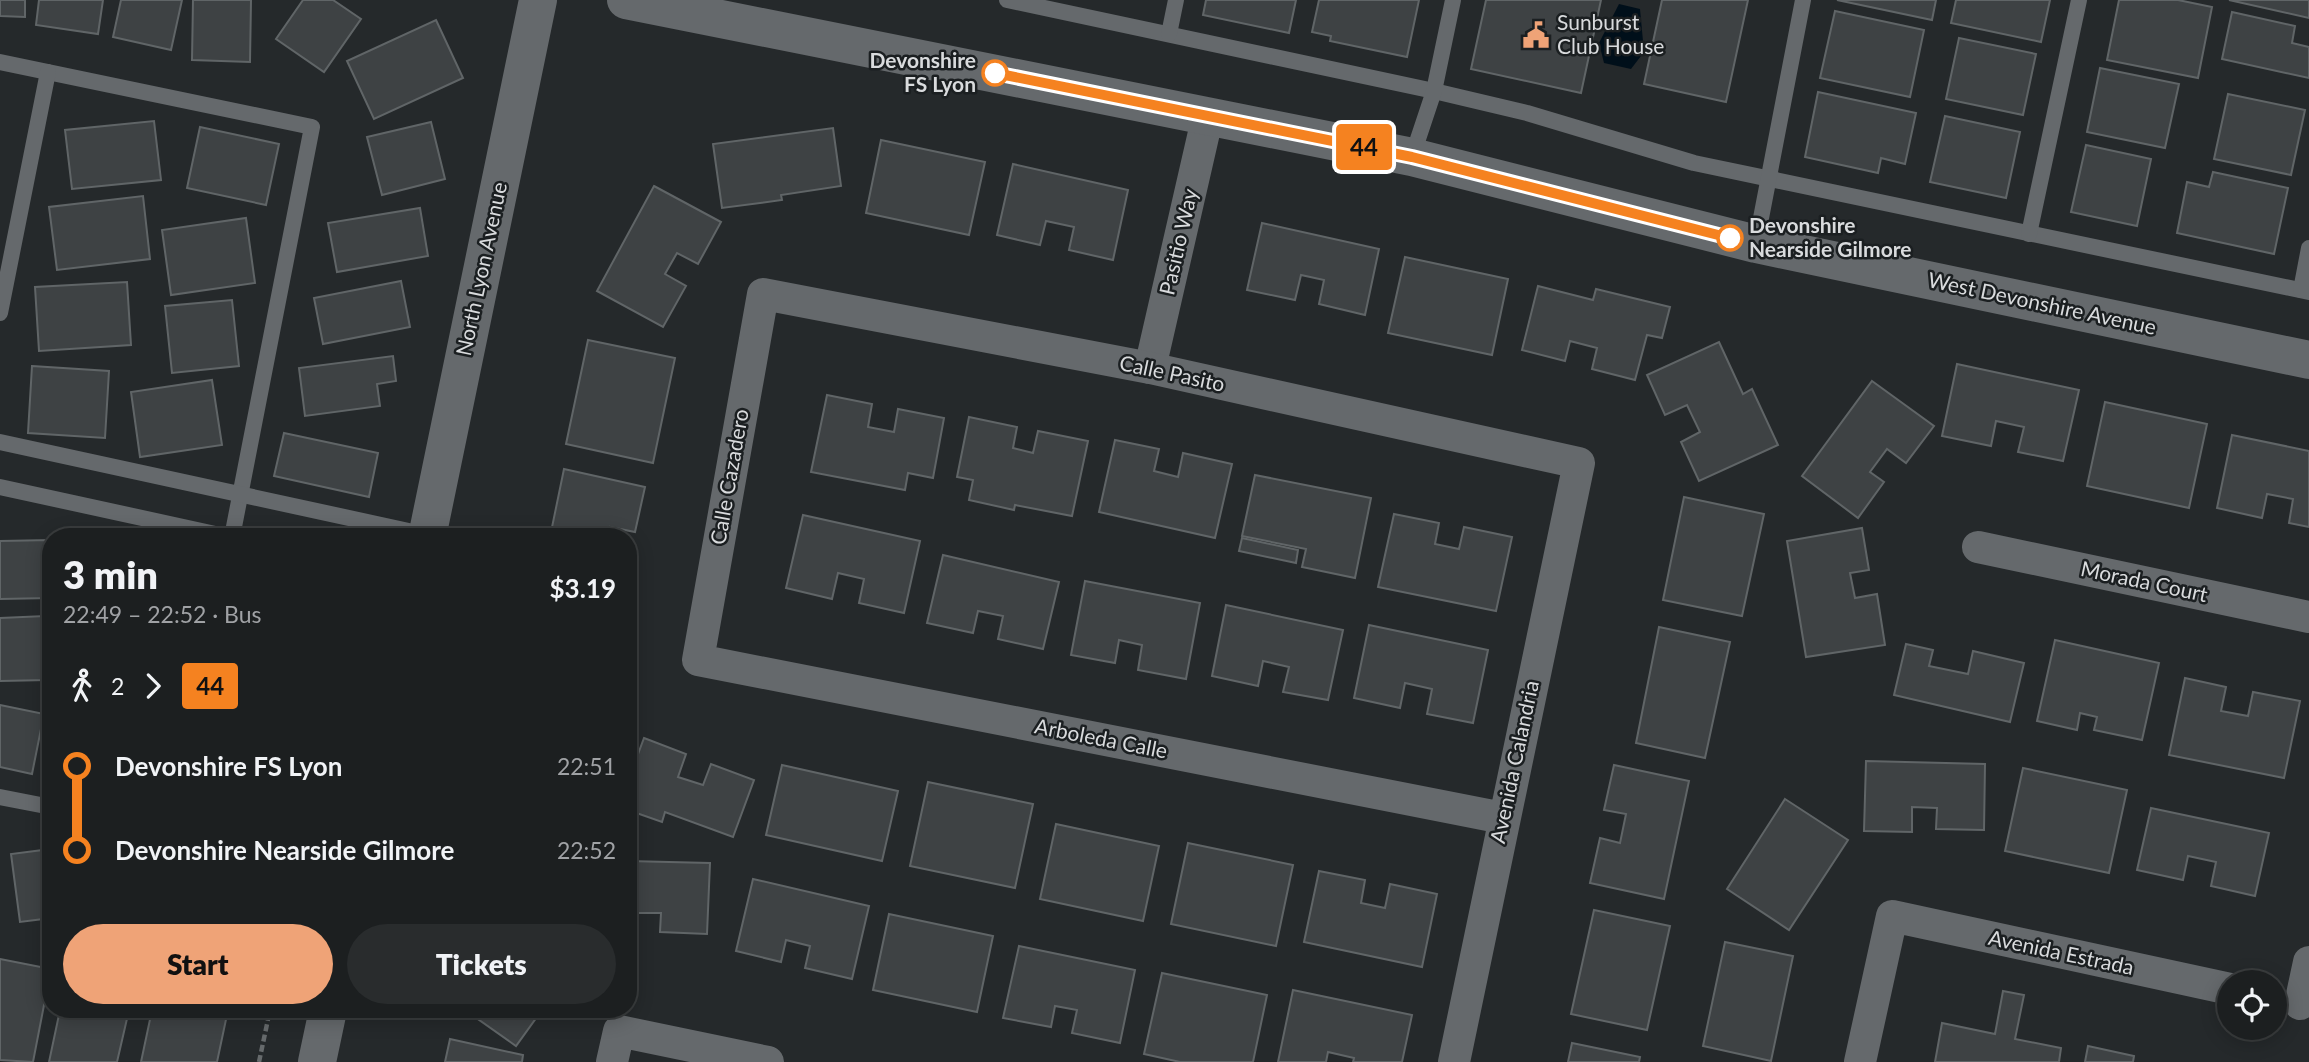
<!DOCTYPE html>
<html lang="en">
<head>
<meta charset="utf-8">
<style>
	:root { --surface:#1c1f20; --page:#292c2d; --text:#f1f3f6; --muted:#a0a2a5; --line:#3a3d3e; --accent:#efa377 }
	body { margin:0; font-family:Lato,sans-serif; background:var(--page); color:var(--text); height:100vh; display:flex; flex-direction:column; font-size:26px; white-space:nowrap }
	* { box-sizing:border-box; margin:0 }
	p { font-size:23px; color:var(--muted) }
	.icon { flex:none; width:38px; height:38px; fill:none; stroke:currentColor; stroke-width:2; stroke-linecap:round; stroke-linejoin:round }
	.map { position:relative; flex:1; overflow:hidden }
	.details { position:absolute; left:42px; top:528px; width:595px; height:490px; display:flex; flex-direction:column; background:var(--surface); border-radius:28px; box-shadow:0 4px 18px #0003,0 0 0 2px var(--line) }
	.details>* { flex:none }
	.badge { padding:0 14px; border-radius:5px; font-size:24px; line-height:46px }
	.controls { position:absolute; left:2217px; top:970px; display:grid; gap:14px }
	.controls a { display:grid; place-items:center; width:70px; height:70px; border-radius:50%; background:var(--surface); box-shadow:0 4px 18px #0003,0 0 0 2px var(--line); font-size:35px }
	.map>.badge { position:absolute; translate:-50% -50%; box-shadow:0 0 0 4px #fff }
	.legs { display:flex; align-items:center; gap:10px; height:77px; padding:0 21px; font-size:23px }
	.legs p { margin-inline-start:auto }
	.head { display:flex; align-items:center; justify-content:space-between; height:119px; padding:0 21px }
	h1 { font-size:38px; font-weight:800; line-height:52px }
	.button { display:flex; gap:14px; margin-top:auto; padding:14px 21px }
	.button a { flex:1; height:80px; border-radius:42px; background:var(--accent); color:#111; font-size:28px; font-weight:800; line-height:80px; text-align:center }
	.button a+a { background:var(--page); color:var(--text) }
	ul { padding:0 21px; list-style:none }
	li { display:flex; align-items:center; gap:24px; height:84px; font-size:26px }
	li i { display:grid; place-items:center; width:10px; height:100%; margin:0 9px; background:currentColor }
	li i::after { content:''; width:18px; height:18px; margin:-9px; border:5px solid; border-radius:50%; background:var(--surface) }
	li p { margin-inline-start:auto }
	li:first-child i { background:linear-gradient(#0000 50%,currentColor 0) }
	li:last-child i { background:linear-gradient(currentColor 50%,#0000 0) }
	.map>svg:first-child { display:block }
</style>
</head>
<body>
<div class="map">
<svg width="2309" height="1062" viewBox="0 0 2309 1062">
	<rect width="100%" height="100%" fill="#25292b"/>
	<polygon fill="#000f1a" points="1619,4 1640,9 1644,52 1631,69 1604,63 1599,43"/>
	<g fill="#3e4244" stroke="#606567" stroke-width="2">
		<polygon points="0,0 25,0 25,17 0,16"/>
		<polygon points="39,0 103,0 98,34 36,25"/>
		<polygon points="121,0 182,0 171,50 113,37"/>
		<polygon points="193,0 251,0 250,62 192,60"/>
		<polygon points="303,0 333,0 361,19 324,72 276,39"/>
		<polygon points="1206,0 1296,0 1289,33 1203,15"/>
		<polygon points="1319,0 1419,0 1407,57 1330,41 1331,36 1312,32"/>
		<polygon points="1486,0 1601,0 1581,93 1471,69"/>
		<polygon points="1662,0 1748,0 1726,102 1644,84"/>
		<polygon points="1837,0 1936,0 1932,20"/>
		<polygon points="1956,0 2050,0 2041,42 1951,23"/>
		<polygon points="2119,0 2178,0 2212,7 2198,78 2107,60"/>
		<polygon points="2229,0 2309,0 2309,18"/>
		<polygon points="1835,11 1924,30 1910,97 1820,78"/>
		<polygon points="2232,12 2295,26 2292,43 2309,47 2309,78 2222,59"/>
		<polygon points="436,20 463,78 374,119 347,61"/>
		<polygon points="1959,38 2036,54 2023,115 1946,99"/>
		<polygon points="2100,68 2179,84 2165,148 2087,132"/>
		<polygon points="1818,92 1916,113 1905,164 1881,158 1878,173 1805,157"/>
		<polygon points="2228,94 2305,110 2291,175 2214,159"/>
		<polygon points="1945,116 2020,132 2006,198 1930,182"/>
		<polygon points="154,121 161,180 72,189 65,130"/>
		<polygon points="431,122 445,179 382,195 367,137"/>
		<polygon points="200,127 279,144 266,205 187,188"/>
		<polygon points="833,128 841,186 781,195 782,200 722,208 713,144"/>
		<polygon points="881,140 985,162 969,235 866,213"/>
		<polygon points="2086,145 2151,159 2137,226 2071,212"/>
		<polygon points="1013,164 1128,190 1113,260 1069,250 1074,227 1046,221 1040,245 997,235"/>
		<polygon points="2213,172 2288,188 2274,254 2177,233 2187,182 2209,187"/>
		<polygon points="654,186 721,222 698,264 677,253 665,274 686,286 663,327 597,291"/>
		<polygon points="143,196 150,259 57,270 49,207"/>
		<polygon points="420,208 428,256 337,272 328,223"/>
		<polygon points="246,218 255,283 171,295 162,230"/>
		<polygon points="1262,223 1379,249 1365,315 1319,304 1324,280 1301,275 1295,300 1247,290"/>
		<polygon points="1405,257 1508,279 1492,355 1388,333"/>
		<polygon points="401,281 410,327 323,344 314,298"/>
		<polygon points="127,282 131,345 39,351 35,287"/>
		<polygon points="1538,286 1593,300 1596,289 1670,307 1662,338 1647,335 1635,380 1592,369 1597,348 1570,341 1565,361 1522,350"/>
		<polygon points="232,300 239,366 172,373 165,306"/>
		<polygon points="588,340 675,358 653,463 566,444"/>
		<polygon points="1719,342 1743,394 1752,389 1778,445 1699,481 1681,442 1700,432 1687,405 1665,415 1647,375"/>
		<polygon points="393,356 396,381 377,384 380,406 305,416 299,368"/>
		<polygon points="1957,364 2079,390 2063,461 2018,452 2024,427 1996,421 1991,446 1942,436"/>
		<polygon points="32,366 109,371 105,438 28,433"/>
		<polygon points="212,380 222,445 140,457 131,392"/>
		<polygon points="1872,381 1934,426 1906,463 1887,449 1870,472 1884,482 1858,518 1802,476"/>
		<polygon points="827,395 872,404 868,427 894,432 898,409 944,418 933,478 908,473 905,490 811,472"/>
		<polygon points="2105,402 2207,424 2189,508 2087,486"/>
		<polygon points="969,417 1017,427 1013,448 1033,453 1038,431 1088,441 1072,516 1015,505 1014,510 969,500 973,480 957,477"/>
		<polygon points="284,433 378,453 369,497 274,476"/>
		<polygon points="2232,435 2309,451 2309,527 2289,523 2293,499 2267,494 2262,518 2217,508"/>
		<polygon points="1115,440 1159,449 1154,471 1178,477 1183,453 1232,464 1215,538 1099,512"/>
		<polygon points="564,469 645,487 635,532 610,527 608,537 550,537"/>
		<polygon points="1255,475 1371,498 1355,578 1302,567 1306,549 1242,536"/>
		<polygon points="1684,497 1764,514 1742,616 1663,600"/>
		<polygon points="1394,514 1439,523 1435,544 1459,549 1464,527 1512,537 1496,611 1378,587"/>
		<polygon points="803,515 920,541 904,613 859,603 864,579 838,573 832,599 786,588"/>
		<polygon points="1862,528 1869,570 1850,573 1855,598 1877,594 1885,645 1806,657 1787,541"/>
		<polygon points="1242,538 1298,550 1296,563 1239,551"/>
		<polygon points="51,540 51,598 0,599 0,541"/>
		<polygon points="943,555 1059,582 1043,649 998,639 1003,616 978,611 973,633 927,623"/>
		<polygon points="1085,581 1200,603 1186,679 1138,670 1142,645 1119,640 1115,663 1071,655"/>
		<polygon points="1226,605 1343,630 1328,700 1283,692 1289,667 1263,661 1258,686 1212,676"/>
		<polygon points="45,616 47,680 0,681 0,618"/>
		<polygon points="1369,625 1488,650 1473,723 1427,714 1432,689 1405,683 1400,708 1354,698"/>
		<polygon points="1659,627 1730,642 1705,758 1636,743"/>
		<polygon points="2055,640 2159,663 2142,740 2094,730 2097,717 2080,713 2077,730 2037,721"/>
		<polygon points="1906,644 1933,650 1929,666 1968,674 1973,651 2024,663 2010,722 1894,695"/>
		<polygon points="2185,678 2226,687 2221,711 2248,716 2253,692 2300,701 2284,778 2169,755"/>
		<polygon points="628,690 636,733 628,735"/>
		<polygon points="0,705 44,714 32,774 0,767"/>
		<polygon points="644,738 686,754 678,777 703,785 711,764 754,780 733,837 665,812 662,822 628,810 628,781"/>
		<polygon points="1866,761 1985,764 1984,830 1936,829 1937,808 1912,807 1912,832 1864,831"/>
		<polygon points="782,765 898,791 882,861 766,835"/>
		<polygon points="1614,765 1689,781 1664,899 1590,883 1600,838 1620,843 1626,814 1604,810"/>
		<polygon points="2023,768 2127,790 2109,873 2005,851"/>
		<polygon points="928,782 1033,804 1015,888 910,866"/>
		<polygon points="1785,799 1848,840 1789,930 1727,889"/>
		<polygon points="2151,808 2269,833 2255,896 2211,886 2216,862 2188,856 2183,880 2137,870"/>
		<polygon points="1056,824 1159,846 1143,921 1040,899"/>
		<polygon points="1188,843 1293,865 1276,946 1171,924"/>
		<polygon points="51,849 51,918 20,922 11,854"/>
		<polygon points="628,861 710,863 707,934 660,932 661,913 638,913 638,939 628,939"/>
		<polygon points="1319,871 1365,880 1361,903 1385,908 1390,884 1437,894 1422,967 1304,942"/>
		<polygon points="753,879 869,906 852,979 805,968 810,946 786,940 781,962 736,951"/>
		<polygon points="1594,910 1670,926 1647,1030 1571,1014"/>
		<polygon points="889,914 993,936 977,1012 873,990"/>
		<polygon points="1725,942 1793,956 1771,1061 1703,1046"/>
		<polygon points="1019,946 1135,970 1120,1043 1072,1033 1077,1010 1055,1006 1051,1027 1003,1018"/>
		<polygon points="0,959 51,969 33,1062 0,1060"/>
		<polygon points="1162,973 1267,995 1253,1062 1180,1062 1144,1054"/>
		<polygon points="1293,990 1412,1015 1402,1062 1353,1062 1354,1058 1328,1052 1326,1062 1278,1062"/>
		<polygon points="2003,991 2024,995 2015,1039 2061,1048 2059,1062 1935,1062 1942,1023 1995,1034"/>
		<polygon points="60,1010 129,1010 117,1062 49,1062"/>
		<polygon points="152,1010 228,1010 217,1062 141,1062"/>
		<polygon points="465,1010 542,1010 516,1046"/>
		<polygon points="450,1039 523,1055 522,1062 445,1062"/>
		<polygon points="1572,1043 1640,1057 1639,1062 1568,1062"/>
		<polygon points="2088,1046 2134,1056 2133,1062 2085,1062"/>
	</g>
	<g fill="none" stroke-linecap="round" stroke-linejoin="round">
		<polyline stroke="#666a6c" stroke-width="4.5" stroke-dasharray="7 3.5" stroke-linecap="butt" points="259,1062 270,1010"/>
		<g stroke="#65696c" stroke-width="16">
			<polyline points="1007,0 1434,91 1527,113 1694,163 2309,292"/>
			<polyline points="1169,34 1176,0"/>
			<polyline points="0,62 312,127 232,537"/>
			<polyline points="1412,157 1434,91 1453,0"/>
			<polyline points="2029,234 2079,0"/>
			<polyline points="1756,244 1803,0"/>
			<polyline points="2301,290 2309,248"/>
			<polyline points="0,313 48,72"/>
			<polyline points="0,442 427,535"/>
			<polyline points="0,487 229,537"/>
			<polyline points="0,797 51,807"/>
		</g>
		<g stroke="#65696c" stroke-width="32">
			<polyline points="1150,368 1208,115"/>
			<polyline points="1978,547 2309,617"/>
			<polyline points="2300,1004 2309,962"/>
			<polyline points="612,1062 619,1031 768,1062"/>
			<polyline points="1454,1062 1579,463 1150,368 763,294 698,660 1503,818"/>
			<polyline points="1860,1062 1892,916 2230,989"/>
		</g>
		<g stroke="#65696c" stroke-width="38">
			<polyline points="626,0 1412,157 1756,244 2309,360"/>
			<polyline points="427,537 538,0"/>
			<polyline points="317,1062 328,1010"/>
		</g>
	</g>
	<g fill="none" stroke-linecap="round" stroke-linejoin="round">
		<defs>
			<polyline id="line-1" points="995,73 1412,157 1730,238"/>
		</defs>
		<use href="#line-1" stroke="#fff" stroke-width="16"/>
		<use href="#line-1" stroke="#f58220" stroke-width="10"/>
	</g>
	<defs>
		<symbol id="civic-bare" viewBox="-9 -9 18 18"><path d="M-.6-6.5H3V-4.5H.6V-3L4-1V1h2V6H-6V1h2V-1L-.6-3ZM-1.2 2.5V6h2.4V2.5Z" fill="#efa377" stroke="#1b1f21" stroke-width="2.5" paint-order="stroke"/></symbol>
	</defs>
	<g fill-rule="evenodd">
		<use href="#civic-bare" x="1517" y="16" width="38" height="38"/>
	</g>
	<g fill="#fff" stroke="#f58220" stroke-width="3.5">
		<circle cx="995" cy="73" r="12"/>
		<circle cx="1730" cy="238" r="12"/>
	</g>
	<g text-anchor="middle" stroke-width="5" stroke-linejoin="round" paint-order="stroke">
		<g font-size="21" fill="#d9dbdd" stroke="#1b1f21" text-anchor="start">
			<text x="1557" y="30">Sunburst<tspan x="1557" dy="24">Club House</tspan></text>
		</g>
		<g font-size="21" font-weight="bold" fill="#d9dbdd" stroke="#1b1f21" text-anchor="end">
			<text x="976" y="68">Devonshire<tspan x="976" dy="24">FS Lyon</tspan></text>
			<text x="1749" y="233" text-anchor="start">Devonshire<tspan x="1749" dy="24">Nearside Gilmore</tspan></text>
		</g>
		<g font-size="21" fill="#d9dbdd" stroke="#1b1f21">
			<text transform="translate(1179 242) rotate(-77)" y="7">Pasitio Way</text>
			<text transform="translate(482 269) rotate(-78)" y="7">North Lyon Avenue</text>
			<text transform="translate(2042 304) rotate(12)" y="7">West Devonshire Avenue</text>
			<text transform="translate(1172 374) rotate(12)" y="7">Calle Pasito</text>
			<text transform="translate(730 477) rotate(-80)" y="7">Calle Cazadero</text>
			<text transform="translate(2144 582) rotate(12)" y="7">Morada Court</text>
			<text transform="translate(1101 739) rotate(11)" y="7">Arboleda Calle</text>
			<text transform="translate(1515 762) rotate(-78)" y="7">Avenida Calandria</text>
			<text transform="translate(2061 953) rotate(12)" y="7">Avenida Estrada</text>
		</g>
	</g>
</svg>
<div class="controls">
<a><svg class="icon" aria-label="locate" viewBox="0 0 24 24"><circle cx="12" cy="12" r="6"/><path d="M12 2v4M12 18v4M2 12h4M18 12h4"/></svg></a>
</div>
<b class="badge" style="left:1364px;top:147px;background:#f58220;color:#111">44</b>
<section class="details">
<div class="head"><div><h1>3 min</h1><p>22:49 – 22:52 · Bus</p></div><b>$3.19</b></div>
<div class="legs"><svg class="icon" aria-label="walk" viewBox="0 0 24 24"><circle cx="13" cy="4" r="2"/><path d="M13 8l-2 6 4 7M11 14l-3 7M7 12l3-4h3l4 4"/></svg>2<svg class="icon" aria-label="forward" viewBox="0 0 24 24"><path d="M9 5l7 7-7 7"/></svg><b class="badge" style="background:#f58220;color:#111">44</b></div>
<ul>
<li><i style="color:#f58220"></i><b>Devonshire FS Lyon</b><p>22:51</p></li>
<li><i style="color:#f58220"></i><b>Devonshire Nearside Gilmore</b><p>22:52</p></li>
</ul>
<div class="button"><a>Start</a><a>Tickets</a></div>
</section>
</div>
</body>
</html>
